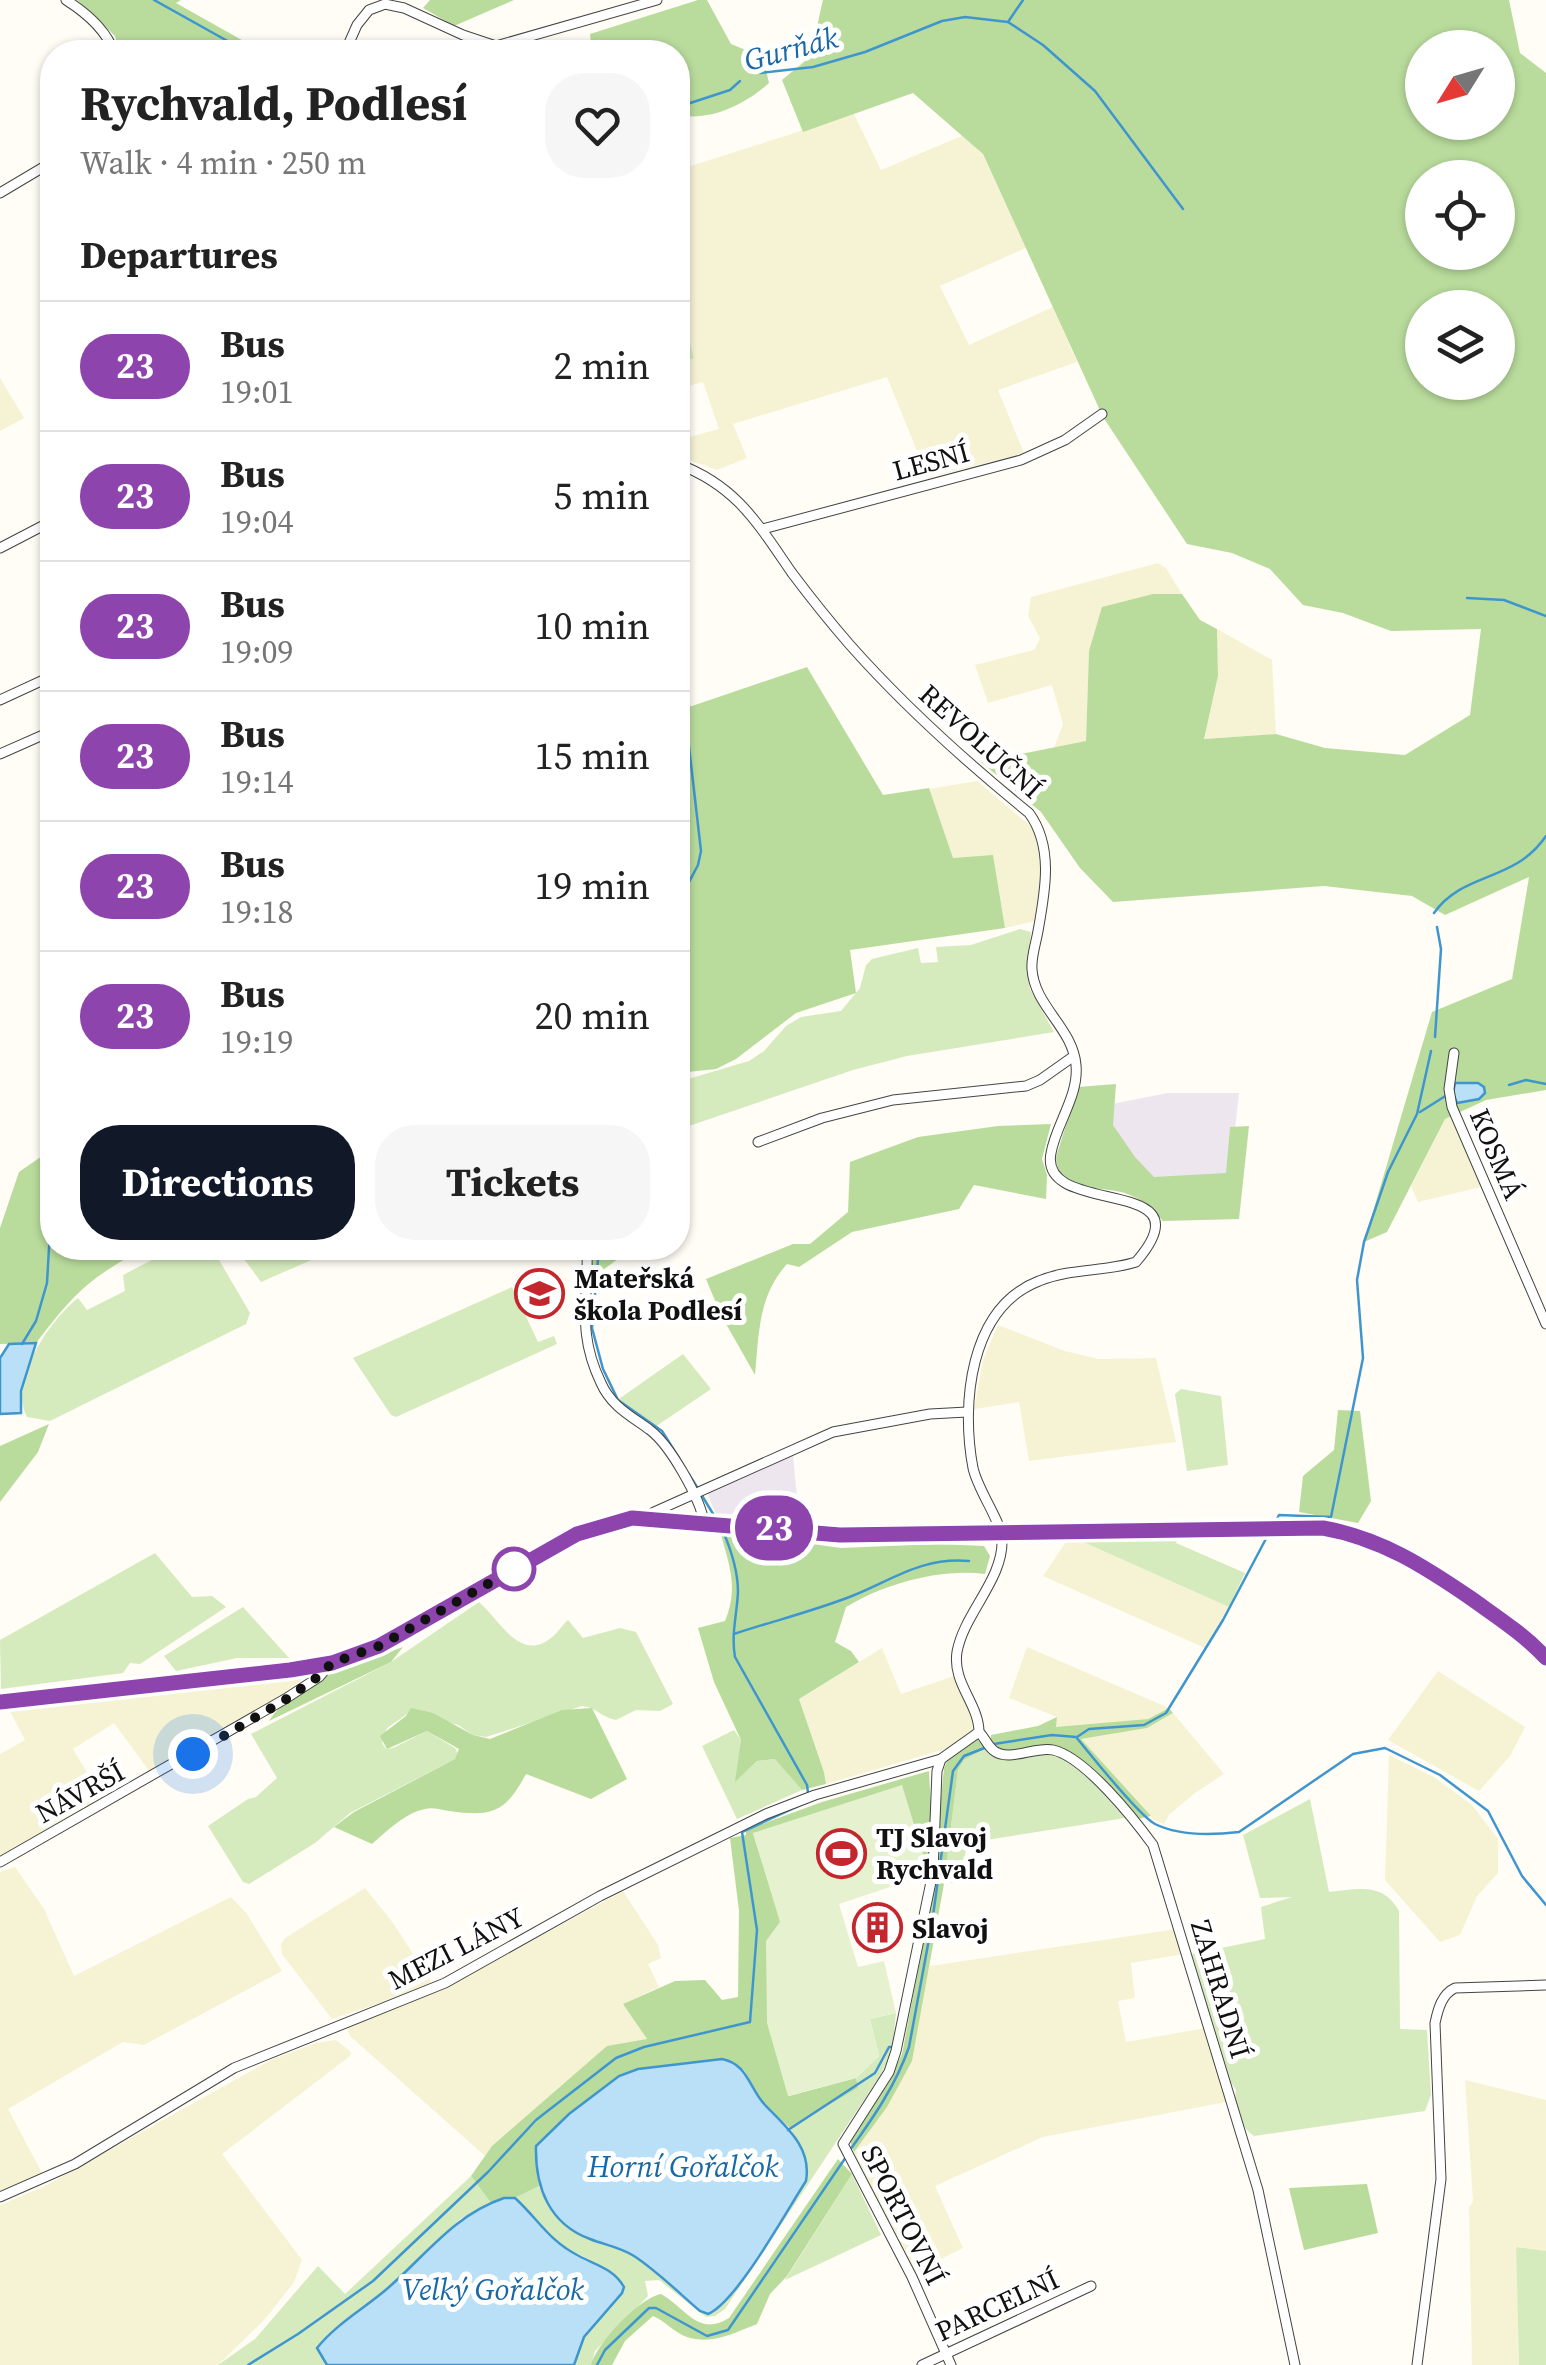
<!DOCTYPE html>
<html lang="en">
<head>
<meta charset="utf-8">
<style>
	:root { --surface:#fff; --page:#f6f6f6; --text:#222; --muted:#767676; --line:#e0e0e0; --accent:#111827 }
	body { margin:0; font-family:"Source Serif 4",serif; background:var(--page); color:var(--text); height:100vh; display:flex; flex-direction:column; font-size:38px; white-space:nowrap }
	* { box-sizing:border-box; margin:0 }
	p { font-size:32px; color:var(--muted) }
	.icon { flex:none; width:55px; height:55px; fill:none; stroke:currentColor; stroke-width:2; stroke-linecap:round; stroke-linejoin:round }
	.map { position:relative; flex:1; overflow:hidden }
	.drawer { position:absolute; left:40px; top:40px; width:650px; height:1220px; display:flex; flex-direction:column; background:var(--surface); border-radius:40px; box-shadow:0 2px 8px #0004 }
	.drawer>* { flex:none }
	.badge { padding:0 20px; border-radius:32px; font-size:35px; line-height:65px }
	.needle { width:65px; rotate:233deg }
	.controls { position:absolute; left:1405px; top:30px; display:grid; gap:20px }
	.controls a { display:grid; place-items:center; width:110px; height:110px; border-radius:50%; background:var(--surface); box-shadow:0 2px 8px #0004; font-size:50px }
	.you { position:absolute; width:50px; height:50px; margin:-25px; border:8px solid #fff; border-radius:50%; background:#1a73e8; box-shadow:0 0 0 15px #1a73e833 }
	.map>.badge { position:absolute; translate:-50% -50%; box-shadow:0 0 0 5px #fff }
	h2 { padding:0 40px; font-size:38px; line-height:90px }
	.round { display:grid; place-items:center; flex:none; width:105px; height:105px; border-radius:40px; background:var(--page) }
	.summary { display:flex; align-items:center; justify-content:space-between; height:170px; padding:0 40px }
	h1 { font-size:48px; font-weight:700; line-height:75px }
	.button { display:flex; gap:20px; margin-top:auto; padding:20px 40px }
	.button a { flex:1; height:115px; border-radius:40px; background:var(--accent); color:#fff; font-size:40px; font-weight:700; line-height:115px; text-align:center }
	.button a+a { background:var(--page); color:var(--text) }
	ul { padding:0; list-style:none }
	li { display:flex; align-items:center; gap:30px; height:130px; padding:0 40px; border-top:2px solid var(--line) }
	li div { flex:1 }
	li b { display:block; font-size:38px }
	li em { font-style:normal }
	li .badge { min-width:110px; font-weight:700; text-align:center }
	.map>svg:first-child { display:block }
</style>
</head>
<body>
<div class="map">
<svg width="1546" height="2365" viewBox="0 0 1546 2365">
	<rect width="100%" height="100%" fill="#fffdf5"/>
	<g fill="#eee6ef">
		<polygon points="1168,1093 1239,1093 1229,1183 1161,1207 1102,1106"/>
		<polygon points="793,1455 799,1520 715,1513 707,1491"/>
	</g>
	<g fill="#f6f3d4">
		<polygon points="854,114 881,170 964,135 983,155 1026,248 940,286 969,345 1053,307 1077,362 998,390 1024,453 928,478 887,377 733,424 747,458 717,470 678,456 678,440 719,429 703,382 678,389 678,364 694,357 678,297 678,222 687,219 678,189 678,170"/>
		<polygon points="0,378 24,418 0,431"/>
		<polygon points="1158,563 1166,568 1182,594 1153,594 1089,651 1086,742 1054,748 1063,724 1052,685 988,703 975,665 1034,650 1040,638 1028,616 1031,597"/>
		<polygon points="1217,629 1272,660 1276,734 1204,739 1218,676"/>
		<polygon points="977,781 1033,828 1040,846 1042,880 1035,921 1005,928 993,856 953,859 929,789"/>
		<polygon points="1452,1116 1481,1187 1418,1202 1411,1186 1445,1119"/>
		<polygon points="998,1325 1065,1351 1099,1359 1156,1358 1176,1442 1029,1461 1019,1402 974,1409 983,1360"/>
		<polygon points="1066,1542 1083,1542 1229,1607 1205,1648 1043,1576"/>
		<polygon points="1027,1647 1169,1708 1148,1719 1055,1728 1057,1717 1009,1698"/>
		<polygon points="882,1648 901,1694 954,1676 975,1728 968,1738 949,1748 826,1784 824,1771 799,1699"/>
		<polygon points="1438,1671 1525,1727 1510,1756 1479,1791 1388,1740"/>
		<polygon points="307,1676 283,1694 150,1772 114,1723 73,1749 103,1799 0,1856 0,1754 25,1740 9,1709 222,1688"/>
		<polygon points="1173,1713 1224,1774 1195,1793 1169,1815 1164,1824 1154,1820 1080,1739 1147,1728"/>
		<polygon points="1389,1755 1434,1777 1472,1805 1498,1839 1498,1873 1477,1896 1460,1935 1440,1942 1385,1880"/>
		<polygon points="15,1867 44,1909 74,1976 231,1897 247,1914 282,1971 144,2045 123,2042 8,2109 42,2173 0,2194 0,1872"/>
		<polygon points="365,1888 393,1923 433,1985 332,2019 282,1954 281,1944 285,1938"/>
		<polygon points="623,1891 658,1945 661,1958 648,1964 659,1987 623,2004 648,2039 492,2146 485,2156 350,2036 347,2027 463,1978"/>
		<polygon points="1177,1929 1184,1954 1131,1963 1135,1998 1118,2001 1126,2042 1206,2028 1226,2102 1043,2137 935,2186 963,2248 913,2273 854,2152 887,2107 930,1966"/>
		<polygon points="336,2040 351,2052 350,2056 222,2154 302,2260 294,2282 266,2318 218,2365 0,2365 0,2205 43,2187 271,2060 316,2043"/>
		<polygon points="1465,2080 1546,2100 1546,2251 1516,2247 1519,2365 1472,2365 1469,2207 1473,2202"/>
	</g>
	<g fill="#d5ebbd">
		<polygon points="678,297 694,358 678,364"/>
		<polygon points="1020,929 1031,932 1027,968 1030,989 1054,1032 907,1056 853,1070 686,1127 684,1123 678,1125 678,1082 749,1061 764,1051 786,1026 801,1017 841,1011 860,988 866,965 872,959 918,948 921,963 938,962 936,947 971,945"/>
		<path d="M175,1248h37l38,65 -4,11 -196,97 -23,-4c-19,-36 23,-97 51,-119l9,12 38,-19 -2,-16z"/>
		<polygon points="236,1248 339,1248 261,1282"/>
		<polygon points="512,1287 538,1342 554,1336 557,1344 396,1417 391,1415 353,1358"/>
		<polygon points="683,1354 711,1389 655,1427 616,1401"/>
		<polygon points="1181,1389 1221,1396 1228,1465 1187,1471 1175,1394"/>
		<polygon points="1177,1539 1176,1543 1245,1573 1229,1607 1083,1542"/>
		<polygon points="155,1553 192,1597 212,1596 226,1607 140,1664 130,1663 123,1673 1,1689 0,1640"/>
		<path d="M479,1602c20,17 41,61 72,36 7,-5 11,-13 17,-18l15,18 37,-10 16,4 37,72 -13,7 -24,-1 -20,10c-14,-2 -20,-13 -34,-14l-96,31 -13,-2 -15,-10 -48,-13 -23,16 -5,15 4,6 7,-1 34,-17 28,17 3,6 -3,5 -105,54 -35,30 -66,41 -6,-2 -35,-56 40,-27 8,-2 21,-19 -26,-44 140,-72z"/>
		<polygon points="243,1607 289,1658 237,1658 176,1671 164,1656"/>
		<polygon points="734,1730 741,1740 737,1780 757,1761 776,1759 802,1790 737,1819 702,1746"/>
		<path d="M988,1747l14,13c15,-3 34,-9 49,-6 25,3 57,46 74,64l-157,25 -10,39 -14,2 14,-114 6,-10z"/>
		<path d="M1310,1799l19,93c29,-3 54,-10 70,19l1,118 27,1 4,65 -6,16 -171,25c-14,-9 -21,-30 -18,-46l-7,-10 -37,-126 73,-15 -4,-32 31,-10 -32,1 -17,-63z"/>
		<path d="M896,2013l-4,39 -12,24 -155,233 -10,7 -9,1 -47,-37 -14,1 3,15 -53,55 -4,14h-17l10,-28 12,-16 9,-54 -53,-26 -37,-43 24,-12c23,60 58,42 99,73 21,15 41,35 61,52l27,-12 80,-118 -3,-30 -13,-23 68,-40 -2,-10 23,-22 -9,-37z"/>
		<polygon points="852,2174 881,2235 785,2280"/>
		<polygon points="471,2176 491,2203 460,2219 414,2265 317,2348 327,2365 218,2365 255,2339 318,2266 345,2294"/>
		<polygon points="1516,2247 1546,2251 1546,2365 1519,2365"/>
	</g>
	<g fill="#b9dc9c" fill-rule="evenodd">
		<polygon points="77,0 181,0 176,3 263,52 120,52 115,36"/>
		<polygon points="430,0 514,0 454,26 423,8"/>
		<path d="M698,0h9l24,44 32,13 6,26c-23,21 -59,39 -91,32v-63h-86l-2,-18z"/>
		<path d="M823,0h686l11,53 26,20v1017l-60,10 -41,19 -58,113 -23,10 68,-230 80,-33 17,-102 -84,38 -33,-19 -88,-10 -211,16 -33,-34 -39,-56 -60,-50 105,-21 3,-90 13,-44 51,-13h29l18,26 17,9 1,47 -14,63 72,-5 49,14 80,7 65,-40 11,-86 -90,2 -48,-18 -40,-8 -33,-36 -38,-16 -45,-9 -84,-127 -120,-263 -70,-61 -110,39 -21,-52 28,-23zM1422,48h76v74h-76zM1422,178h76v74h-76zM1422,308h76v74h-76z"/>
		<polygon points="807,667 883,795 929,788 953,858 993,855 1005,928 850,950 856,993 796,1013 736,1059 716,1069 678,1073 678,708 692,706"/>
		<path d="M1116,1084l-3,41 22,32 19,20 72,-4 4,-46 19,-1 -10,93 -76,2c-12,-13 -21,-22 -38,-28 -26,-8 -67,1 -69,-36l22,-70z"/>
		<path d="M1051,1124l-9,35 5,16 -1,24 -72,-14 -15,24 -107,23 -53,35 -12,-3c-29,32 -28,70 -32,111l-34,-60 -15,-36 87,-35h17l38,-32 2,-50 68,-25 80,-11z"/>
		<path d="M52,1149v99h83l-1,6c-49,27 -64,45 -98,89l-36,1v-116l19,-56z"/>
		<polygon points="594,1248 626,1248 625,1254 600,1272 600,1286 591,1277"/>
		<polygon points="1338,1410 1360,1411 1371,1501 1358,1523 1299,1512 1303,1476 1334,1450"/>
		<polygon points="49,1424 38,1452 0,1502 0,1446"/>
		<path d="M720,1531l121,17 96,-4 47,2 6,10 -5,18c-45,-6 -101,10 -139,33l-11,35 16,9 8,11 -60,37 25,73 2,12 -24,6 -27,-31 -18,2 -22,21 6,-42 -27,-58 -16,-54 27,-7c14,-34 4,-56 -5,-90z"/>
		<path d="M403,1647l-12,15 -122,59c26,-41 90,-58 134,-74z"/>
		<path d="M411,1708l22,5 40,22 17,4 72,-29 30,-2 35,71 -36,20 -65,-25c-21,39 -33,43 -77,37 -7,-1 -17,-4 -24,-2 -20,4 -38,22 -53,35l-38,-17 20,-15 101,-53 4,-10 -32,-18 -40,18 -7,-13 26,-20z"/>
		<polygon points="1169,1708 1173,1713 1147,1728 1081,1739 1151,1816 1137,1819 1067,1752 1003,1752 990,1742 991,1735 1038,1726 1057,1717 1056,1727 1148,1719"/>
		<polygon points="976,1739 988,1747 964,1760 958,1770 944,1884 912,2061 887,2107 854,2152 850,2141 888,2083 902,2054 930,1908 944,1769 947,1760"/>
		<polygon points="929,1771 932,1829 929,1874 753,1833 781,1922 789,2096 856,2078 858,2088 790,2128 763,2103 744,2070 722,2060 638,2069 536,2164 539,2186 515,2198 491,2203 471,2176 492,2146 607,2046 647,2039 623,2004 675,1981 705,1980 722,2000 738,1997 739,1911 730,1838 746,1835 746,1830 822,1802"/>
		<path d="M838,2159l14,15 -65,102 -17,18 -13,30c-23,9 -45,21 -70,13 -12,-4 -22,-16 -34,-21l-28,25 -13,24h-21c6,-22 48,-67 70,-71 26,15 37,43 68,24z"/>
		<polygon points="1367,2184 1378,2233 1304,2250 1289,2188"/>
	</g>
	<polygon fill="#e6f2cf" points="902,1785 929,1874 839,1904 858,1967 884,1961 896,2013 870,2019 879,2056 856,2078 788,2096 767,2023 766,1941 780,1922 753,1833"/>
	<g fill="#b9e0f7" stroke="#3f96cf" stroke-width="2.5">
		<polygon points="1455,1083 1478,1083 1484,1087 1485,1093 1479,1099 1457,1103 1453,1093"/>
		<polygon points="36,1343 21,1391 21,1413 0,1414 0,1358 9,1344"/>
		<path d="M722,2059c26,5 27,29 43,46 21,22 47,42 41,76 -19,29 -69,121 -98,133l-8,-3c-21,-18 -43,-40 -66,-55 -14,-9 -29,-11 -44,-17 -41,-15 -55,-52 -54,-93l33,-32 50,-38 19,-7z"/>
		<path d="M504,2198h11c24,22 34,43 64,58 17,9 35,13 45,31l-2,6 -38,44 -10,28h-247l-10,-17c19,-24 48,-40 71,-60 39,-34 66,-73 116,-90z"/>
	</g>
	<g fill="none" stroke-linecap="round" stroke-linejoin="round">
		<g stroke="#3f96cf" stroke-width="2.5">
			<polyline points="154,0 240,48 255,52"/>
			<polyline points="1008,22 1043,45 1095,91 1183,209"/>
			<polyline points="760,73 813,67 865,52 942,21 965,17 1008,22 1023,0"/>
			<polyline points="678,107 730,90 740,81"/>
			<polyline points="1467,598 1504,600 1546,616"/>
			<polyline points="678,714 688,738 701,851 698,865 678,903"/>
			<path d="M1434,913c30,-42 80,-30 112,-77"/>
			<polyline points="1435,1037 1441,949 1437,927"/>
			<polyline points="1509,1085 1526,1080 1546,1084"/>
			<polyline points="1420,1112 1447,1095"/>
			<polyline points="599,1248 592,1328 603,1369 618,1400 662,1431 679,1458"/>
			<polyline points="22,1344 36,1321 47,1283 52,1196"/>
			<polyline points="688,1473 697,1487"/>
			<polyline points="701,1494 718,1522"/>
			<polyline points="1273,1526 1279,1515 1331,1517 1363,1358 1357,1280 1364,1242 1388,1172 1417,1114 1431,1051"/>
			<path d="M722,1529c8,18 16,42 16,63 -1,22 -7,42 -3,65l72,128 1,8"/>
			<path d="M734,1634c39,-13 80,-23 118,-38 42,-17 70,-39 117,-35"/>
			<polyline points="1077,1737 1089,1729 1144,1725 1166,1713 1223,1620 1269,1533"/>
			<path d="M994,1744l58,-9 24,2c15,18 62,78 79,87 24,12 58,11 84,8l114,-78 32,-6 55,27 48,36 34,65 24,29"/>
			<polyline points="788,2130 875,2073 889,2047 892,2047"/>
			<path d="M850,2150c23,-32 46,-65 59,-103l23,-124 21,-152 11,-15 23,-9"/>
			<polyline points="248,2365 298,2334 373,2281 488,2172 536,2120 616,2058 644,2047 750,2022 757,1930 742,1832 809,1801"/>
			<polyline points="597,2365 605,2350 649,2308 656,2308 707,2336 728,2330 846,2157"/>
		</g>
		<defs>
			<g id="minor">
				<path d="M66,0c19,12 40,30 48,52"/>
				<polyline points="345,52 357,25 369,10 385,4 404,8 463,35 496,46 657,0"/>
				<polyline points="0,193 52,162"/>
				<path d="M678,464c59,22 80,60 114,109 18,24 38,49 58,72 55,62 115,116 179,168 25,34 16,79 9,118 -2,12 -7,26 -6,38 2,37 41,59 44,96 3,31 -20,59 -25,88 -13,66 162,20 85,109 -31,10 -66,6 -97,19 -70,27 -78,124 -66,187 5,23 28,53 29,71 2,40 -38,74 -45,113 -5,31 22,52 22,80l-38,27 -4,12 -4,101 -37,179 -7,21 -46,72 69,133 39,88"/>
				<polyline points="763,529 1021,460 1065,440 1102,414"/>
				<polyline points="0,548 52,521"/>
				<polyline points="0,700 52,676"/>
				<polyline points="0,754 52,731"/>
				<polyline points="1454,1053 1449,1089 1452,1107 1546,1324"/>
				<polyline points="758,1142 822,1118 893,1100 1026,1086 1040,1080 1074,1056"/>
				<path d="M587,1248c2,53 -11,83 14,135 10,23 30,33 49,47 20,15 50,68 54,92"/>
				<polyline points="645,1518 654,1512 833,1432 930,1414 967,1412"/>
				<path d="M979,1732c6,6 8,13 14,18 15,13 42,-4 60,0 32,7 81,69 100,95l105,345 37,175"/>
				<polyline points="0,1862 285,1699 319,1677 331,1663"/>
				<polyline points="0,2197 75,2164 234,2068 445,1983 600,1896 766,1814 815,1795 941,1759"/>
				<polyline points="922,2365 1091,2286"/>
				<path d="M1417,2365l24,-186 -6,-156c3,-14 7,-29 20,-35l91,-3"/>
			</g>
			<path id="tertiary" d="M0,1702l259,-28 72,-11 48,-17 198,-112 27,-11 28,-5 208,17 483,-7c58,10 101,38 149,71 25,17 53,36 74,59"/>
		</defs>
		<use href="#minor" stroke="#444" stroke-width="11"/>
		<use href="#tertiary" stroke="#444" stroke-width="14"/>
		<use href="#minor" stroke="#fff" stroke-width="9"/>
		<use href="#tertiary" stroke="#fff" stroke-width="11"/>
	</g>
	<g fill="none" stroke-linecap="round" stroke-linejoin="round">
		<defs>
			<path id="line" d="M0,1702l290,-32 42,-7 47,-17 198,-112 55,-16 208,17 483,-7c57,10 101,38 149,71 25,18 53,36 74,59"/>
		</defs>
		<use href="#line" stroke="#fff" stroke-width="22"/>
		<use href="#line" stroke="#8e44ad" stroke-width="15"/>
		<polyline stroke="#111" stroke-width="10" stroke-dasharray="0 18" points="193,1754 285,1700 319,1676 332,1663 379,1646 514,1569"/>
	</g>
	<defs>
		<symbol id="school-ring" viewBox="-11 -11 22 22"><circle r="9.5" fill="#fff" stroke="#c4262e" stroke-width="1.5"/><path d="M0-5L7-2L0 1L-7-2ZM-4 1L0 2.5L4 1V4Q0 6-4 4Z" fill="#c4262e"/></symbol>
		<symbol id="stadium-ring" viewBox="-11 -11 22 22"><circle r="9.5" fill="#fff" stroke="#c4262e" stroke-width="1.5"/><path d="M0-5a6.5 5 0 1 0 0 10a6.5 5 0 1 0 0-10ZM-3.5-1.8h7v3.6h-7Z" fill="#c4262e"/></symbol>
		<symbol id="building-ring" viewBox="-11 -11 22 22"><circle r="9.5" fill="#fff" stroke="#c4262e" stroke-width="1.5"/><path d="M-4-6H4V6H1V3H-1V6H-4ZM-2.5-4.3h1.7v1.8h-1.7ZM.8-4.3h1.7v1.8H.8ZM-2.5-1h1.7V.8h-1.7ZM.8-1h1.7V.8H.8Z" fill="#c4262e"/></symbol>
	</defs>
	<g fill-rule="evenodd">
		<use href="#school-ring" x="512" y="1266" width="55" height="55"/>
		<use href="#stadium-ring" x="814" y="1826" width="55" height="55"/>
		<use href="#building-ring" x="850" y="1900" width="55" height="55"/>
	</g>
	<circle fill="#fff" stroke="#8e44ad" stroke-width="5" cx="514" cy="1569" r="20"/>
	<g text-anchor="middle" stroke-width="10" stroke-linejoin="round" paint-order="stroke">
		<g font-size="28" fill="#111" stroke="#fff">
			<text transform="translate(931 461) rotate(-15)" y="10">LESNÍ</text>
			<text transform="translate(981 741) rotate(42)" y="10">REVOLUČNÍ</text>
			<text transform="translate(1497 1154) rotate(67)" y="10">KOSMÁ</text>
			<text transform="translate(80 1792) rotate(-29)" y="10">NÁVRŠÍ</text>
			<text transform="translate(456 1948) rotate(-27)" y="10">MEZI LÁNY</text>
			<text transform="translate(1221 1989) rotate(73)" y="10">ZAHRADNÍ</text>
			<text transform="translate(904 2215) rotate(63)" y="10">SPORTOVNÍ</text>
			<text transform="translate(997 2305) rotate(-25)" y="10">PARCELNÍ</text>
		</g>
		<g font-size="28" font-weight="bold" fill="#111" stroke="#fff" text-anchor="start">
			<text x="574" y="1288">Mateřská<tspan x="574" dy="32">škola Podlesí</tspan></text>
			<text x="876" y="1847">TJ Slavoj<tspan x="876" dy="32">Rychvald</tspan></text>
			<text x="912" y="1938">Slavoj</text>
		</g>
		<g font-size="30" font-style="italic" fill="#1768a6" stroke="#fff">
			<text transform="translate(791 49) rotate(-15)" y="10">Gurňák</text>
			<text x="683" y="2177">Horní Gořalčok</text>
			<text x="493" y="2300">Velký Gořalčok</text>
		</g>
	</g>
</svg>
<div class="controls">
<a><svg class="needle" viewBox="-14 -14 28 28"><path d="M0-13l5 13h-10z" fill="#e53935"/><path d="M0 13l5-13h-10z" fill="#767676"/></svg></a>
<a><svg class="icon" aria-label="locate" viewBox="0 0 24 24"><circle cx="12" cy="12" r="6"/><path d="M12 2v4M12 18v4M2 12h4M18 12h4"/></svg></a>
<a><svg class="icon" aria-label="layers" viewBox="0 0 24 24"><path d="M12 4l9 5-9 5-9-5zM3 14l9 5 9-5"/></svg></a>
</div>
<div class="you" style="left:193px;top:1754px"></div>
<b class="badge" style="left:774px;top:1528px;background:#8e44ad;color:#fff">23</b>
<section class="drawer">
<div class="summary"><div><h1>Rychvald, Podlesí</h1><p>Walk · 4 min · 250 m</p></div><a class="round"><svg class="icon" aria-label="heart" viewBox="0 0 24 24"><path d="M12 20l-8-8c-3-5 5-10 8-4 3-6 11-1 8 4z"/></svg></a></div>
<h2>Departures</h2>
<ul>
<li><span class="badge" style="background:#8e44ad;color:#fff">23</span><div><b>Bus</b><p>19:01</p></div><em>2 min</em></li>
<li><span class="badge" style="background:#8e44ad;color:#fff">23</span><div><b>Bus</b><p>19:04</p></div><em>5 min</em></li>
<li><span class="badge" style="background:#8e44ad;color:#fff">23</span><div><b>Bus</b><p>19:09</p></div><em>10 min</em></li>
<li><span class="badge" style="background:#8e44ad;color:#fff">23</span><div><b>Bus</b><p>19:14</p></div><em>15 min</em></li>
<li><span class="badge" style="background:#8e44ad;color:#fff">23</span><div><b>Bus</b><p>19:18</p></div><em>19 min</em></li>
<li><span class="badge" style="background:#8e44ad;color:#fff">23</span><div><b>Bus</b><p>19:19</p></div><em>20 min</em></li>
</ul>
<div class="button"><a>Directions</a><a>Tickets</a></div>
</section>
</div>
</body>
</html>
